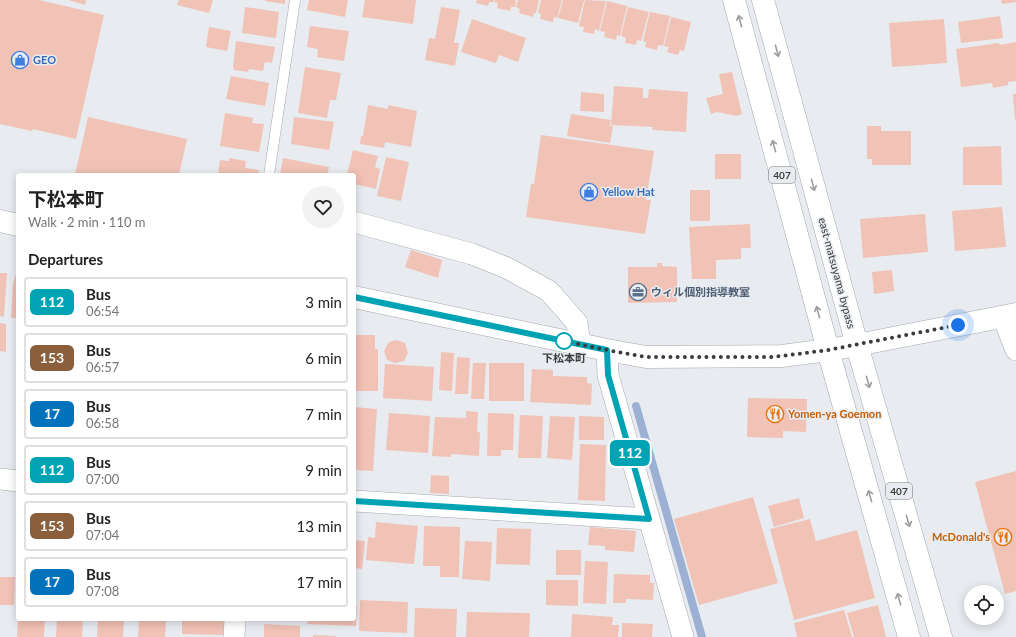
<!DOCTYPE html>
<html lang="en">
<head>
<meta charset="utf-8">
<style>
	:root { --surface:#fff; --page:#f2f2f2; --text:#222; --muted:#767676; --line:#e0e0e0 }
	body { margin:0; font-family:Lato,"Noto Sans JP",sans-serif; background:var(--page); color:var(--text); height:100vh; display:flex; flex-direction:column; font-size:15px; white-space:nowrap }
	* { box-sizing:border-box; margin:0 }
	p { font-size:13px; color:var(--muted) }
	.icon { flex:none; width:22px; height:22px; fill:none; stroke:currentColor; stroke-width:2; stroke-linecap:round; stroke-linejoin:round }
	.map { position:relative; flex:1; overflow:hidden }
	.sheet { position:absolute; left:16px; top:173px; width:340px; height:448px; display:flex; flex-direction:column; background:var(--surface); border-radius:4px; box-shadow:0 2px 10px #0003 }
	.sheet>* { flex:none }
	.badge { padding:0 8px; border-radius:6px; font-size:14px; line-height:26px }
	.tools { position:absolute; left:964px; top:585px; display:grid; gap:8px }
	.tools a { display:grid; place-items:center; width:40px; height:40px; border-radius:50%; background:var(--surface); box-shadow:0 2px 10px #0003; font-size:20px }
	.you { position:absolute; width:20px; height:20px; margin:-10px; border:3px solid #fff; border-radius:50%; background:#1a73e8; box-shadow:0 0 0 6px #1a73e833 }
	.map>.badge { position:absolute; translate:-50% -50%; box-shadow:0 0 0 2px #fff }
	h2 { padding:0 12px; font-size:15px; line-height:36px }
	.round { display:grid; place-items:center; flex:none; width:42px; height:42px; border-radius:21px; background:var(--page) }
	.summary { display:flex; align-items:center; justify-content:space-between; height:68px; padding:0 12px }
	h1 { font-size:19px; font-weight:700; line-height:30px }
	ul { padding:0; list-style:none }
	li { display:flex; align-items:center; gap:12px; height:50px; margin:0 8px 6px; padding:0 4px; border:2px solid var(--line); border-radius:4px }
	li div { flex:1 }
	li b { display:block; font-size:15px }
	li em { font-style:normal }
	li .badge { min-width:44px; font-weight:700; text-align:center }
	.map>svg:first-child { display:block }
</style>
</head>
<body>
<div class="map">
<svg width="1016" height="637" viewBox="0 0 1016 637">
	<rect width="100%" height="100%" fill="#e8ecf0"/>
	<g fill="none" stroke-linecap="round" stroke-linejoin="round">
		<polyline stroke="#9bb0d3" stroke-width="8" points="636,406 702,637"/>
	</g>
	<g fill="#f1c2b6">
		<polygon points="0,0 39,0 104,15 76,139 33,129 32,131 0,124"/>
		<polygon points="68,0 86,0 85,5"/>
		<polygon points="179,0 213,0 209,13 177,5"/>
		<polygon points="265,0 285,0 285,4 265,1"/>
		<polygon points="309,0 348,0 345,17 307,10"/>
		<polygon points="365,0 416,0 413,24 362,17"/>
		<polygon points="477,0 494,0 493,2 489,2 488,6 476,3"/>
		<polygon points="495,0 516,0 515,7 511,7 510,11 497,8 498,3 494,2"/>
		<polygon points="518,0 539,0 536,13 534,13 533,17 519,13 520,9 516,7"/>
		<polygon points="541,0 562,0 557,18 554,17 553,22 540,19 541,14 538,13"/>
		<polygon points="563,0 584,0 578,23 558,18"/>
		<polygon points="585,0 606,1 599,31 595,29 594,34 583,32 584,27 579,26"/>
		<polygon points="1001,0 1016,0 1016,2 1002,4"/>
		<polygon points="607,1 627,6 620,36 617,35 616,40 604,37 605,32 600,31"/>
		<polygon points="245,7 279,12 276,38 242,33"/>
		<polygon points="441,7 460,10 454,43 459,43 455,66 425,60 429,38 435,39"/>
		<polygon points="628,7 649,12 641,41 637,40 636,45 625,43 626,38 621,36"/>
		<polygon points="650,12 670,16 663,46 658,45 657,50 645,47 646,42 643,41"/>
		<polygon points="1000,16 1003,38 961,43 958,22"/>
		<polygon points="671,17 691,22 684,51 680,50 678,55 667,52 669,47 664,46"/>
		<polygon points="472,19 526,38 518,62 499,55 496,63 461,52"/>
		<polygon points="944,19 947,63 892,67 889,23"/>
		<polygon points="310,26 349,31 344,61 317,57 318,49 307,47"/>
		<polygon points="209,27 231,31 227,51 206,47"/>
		<polygon points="236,41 275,47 272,63 265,62 263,71 249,69 248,72 234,70 234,68 233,67"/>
		<polygon points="1016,42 1016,81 1008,82 1008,85 993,88 992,83 961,87 956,49 999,43 1000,45"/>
		<polygon points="305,67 341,73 336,100 330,100 327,118 298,113"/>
		<polygon points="732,72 742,114 736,116 717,112 711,114 706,98 723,94 719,74"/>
		<polygon points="231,76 269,83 265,106 226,99"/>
		<polygon points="614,86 643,88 643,98 648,98 649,89 688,92 686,132 652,130 653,127 611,125"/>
		<polygon points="581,92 604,94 604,112 580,111"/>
		<polygon points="1013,94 1016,94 1016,120 1015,120"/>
		<polygon points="368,105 388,109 388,105 417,111 411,147 385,142 384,148 360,144 361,136 363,136"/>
		<polygon points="225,113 253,118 252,123 264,124 259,152 220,146"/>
		<polygon points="571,114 611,120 610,125 607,125 613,126 610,143 567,136"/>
		<polygon points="88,117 187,139 179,175 75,175"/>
		<polygon points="294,117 334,122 329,150 291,144"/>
		<polygon points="867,126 881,126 881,131 911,131 911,165 872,165 872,159 867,159"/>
		<polygon points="541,135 654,151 646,200 651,200 645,234 526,217 531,184 534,184"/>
		<polygon points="1001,146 1002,185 963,185 963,147"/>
		<polygon points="353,150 378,156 375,167 380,169 376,189 354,184 354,175 347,175"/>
		<rect x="715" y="154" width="26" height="25"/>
		<polygon points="386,157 409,162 401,201 377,196"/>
		<polygon points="229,158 246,161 245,168 259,170 258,175 218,175 220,160 229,161"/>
		<polygon points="283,158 329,167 327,175 280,175"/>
		<rect x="690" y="190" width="20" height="31"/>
		<polygon points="1002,207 1006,247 955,251 952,211"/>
		<polygon points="925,214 928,252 863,258 860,219"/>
		<polygon points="750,224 751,248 741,248 741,259 716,260 716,279 692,279 689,227"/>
		<polygon points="411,250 442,260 438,278 405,267"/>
		<polygon points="657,263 662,263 662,266 677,267 677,302 628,303 628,267 657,267"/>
		<polygon points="892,270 894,291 874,294 872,272"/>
		<polygon points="18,272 18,318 11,318 13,283 16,274"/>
		<polygon points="0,273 7,273 4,317 0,316"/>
		<polygon points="0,323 6,324 6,352 0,351"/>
		<polygon points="354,335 375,335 375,349 378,349 378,391 354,391"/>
		<polygon points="397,340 405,343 408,353 404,361 395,363 387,360 384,351 389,342"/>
		<polygon points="441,352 454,353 452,391 439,390"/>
		<polygon points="457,357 470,358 468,394 455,394"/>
		<polygon points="473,363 486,363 484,399 471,399"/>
		<rect x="489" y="363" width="35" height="38"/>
		<polygon points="385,364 434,367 432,401 383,398"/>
		<polygon points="532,369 553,370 553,376 587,377 587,383 592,384 591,405 530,402"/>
		<polygon points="748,398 807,399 806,432 783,431 783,438 747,437"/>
		<polygon points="354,407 377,409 373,471 354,470"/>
		<polygon points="466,411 478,412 477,432 480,432 479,456 451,454 451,457 432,456 435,417 466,418"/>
		<polygon points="389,413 430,416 428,453 386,450"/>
		<polygon points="488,413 514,414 513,450 501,450 501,456 487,456"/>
		<polygon points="520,415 543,416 541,458 518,458"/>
		<polygon points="550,416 575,417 572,460 547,458"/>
		<polygon points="579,416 604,417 604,440 579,440"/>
		<polygon points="580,444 606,445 605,501 578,500"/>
		<polygon points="1016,471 1016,591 1005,594 975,482"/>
		<polygon points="431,475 449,476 449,494 430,493"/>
		<polygon points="753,497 778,583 699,605 674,519"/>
		<polygon points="799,498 804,518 774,527 768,506"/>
		<polygon points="810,519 816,541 857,530 875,598 794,620 770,529"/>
		<polygon points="376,522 418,526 414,564 366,560 368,537 375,538"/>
		<polygon points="424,526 460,527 459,577 440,577 440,566 423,566"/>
		<polygon points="590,527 636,531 634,552 605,550 605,546 588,545"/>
		<polygon points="497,528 531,529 530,565 496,564"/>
		<polygon points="354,540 365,541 362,569 354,568"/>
		<polygon points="465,541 492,542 490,581 462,579"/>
		<rect x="556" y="550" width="25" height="25"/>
		<polygon points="585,561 608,562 606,604 583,603"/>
		<polygon points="614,574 650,575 650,583 654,583 653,600 626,599 626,603 613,603"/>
		<polygon points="0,577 15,577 14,605 0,605"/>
		<polygon points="546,580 578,580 578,606 546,605"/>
		<polygon points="360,600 408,602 407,633 359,631"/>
		<polygon points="878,605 886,637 854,637 847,613"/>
		<polygon points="354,606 357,606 356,626 307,624 308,619 354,619"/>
		<polygon points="415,608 457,609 456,637 414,637"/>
		<polygon points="844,610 852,637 797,637 794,623"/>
		<polygon points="467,612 530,613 529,637 466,637"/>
		<polygon points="572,614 613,617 612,625 619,625 618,637 571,637"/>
		<polygon points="18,619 45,619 44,637 17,637"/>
		<polygon points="57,619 83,619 82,637 56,637"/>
		<polygon points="98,619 124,619 123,637 97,637"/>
		<polygon points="139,619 166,620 165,637 138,637"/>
		<polygon points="182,619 224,619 223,635 182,634"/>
		<polygon points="622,623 653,624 652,637 622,637"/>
		<polygon points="264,624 300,626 300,637 264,637"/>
		<polygon points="313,635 336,636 336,637 313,637"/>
	</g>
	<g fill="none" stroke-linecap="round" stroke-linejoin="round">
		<defs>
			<polyline id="lane" points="269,175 295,0"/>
			<g id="street">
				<polyline points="354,222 472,254 507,268 549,291 577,323 580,344"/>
				<polyline points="1003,317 1016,350"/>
				<polyline points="607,350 608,375 683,637"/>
				<polyline points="0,479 18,481"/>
				<polyline points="354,501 649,519"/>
				<polyline points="234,637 235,619"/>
			</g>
			<g id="secondary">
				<polyline points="0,221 18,225"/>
				<polyline points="354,297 607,350 646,357 782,356 828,350 857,345 1016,314"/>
			</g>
			<g id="highway">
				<polyline points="734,0 828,350 909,637"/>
				<polyline points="763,0 857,345 941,637"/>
			</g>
		</defs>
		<use href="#lane" stroke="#a4a7ac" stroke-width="11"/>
		<use href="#street" stroke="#a4a7ac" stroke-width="22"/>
		<use href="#secondary" stroke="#a4a7ac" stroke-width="23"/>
		<use href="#highway" stroke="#a4a7ac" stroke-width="23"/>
		<use href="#lane" stroke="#fff" stroke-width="10"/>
		<use href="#street" stroke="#fff" stroke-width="21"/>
		<use href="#secondary" stroke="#fff" stroke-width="22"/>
		<use href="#highway" stroke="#fff" stroke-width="22"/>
	</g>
	<defs><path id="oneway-shaft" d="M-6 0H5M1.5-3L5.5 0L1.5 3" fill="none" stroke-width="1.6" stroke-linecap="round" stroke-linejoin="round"/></defs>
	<g stroke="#9c9e9e">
		<use href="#oneway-shaft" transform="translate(740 21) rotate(-105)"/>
		<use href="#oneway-shaft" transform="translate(777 51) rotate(75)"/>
		<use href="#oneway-shaft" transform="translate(774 146) rotate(-105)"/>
		<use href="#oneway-shaft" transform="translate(813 185) rotate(75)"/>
		<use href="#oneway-shaft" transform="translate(818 312) rotate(-105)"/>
		<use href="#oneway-shaft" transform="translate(868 382) rotate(74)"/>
		<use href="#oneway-shaft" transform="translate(870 496) rotate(-106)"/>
		<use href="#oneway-shaft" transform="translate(908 521) rotate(74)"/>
		<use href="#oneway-shaft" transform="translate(899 599) rotate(-106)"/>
	</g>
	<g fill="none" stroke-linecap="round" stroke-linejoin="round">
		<defs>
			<polyline id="line" points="354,297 607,350 608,375 649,519 354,501"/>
		</defs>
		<use href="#line" stroke="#fff" stroke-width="9"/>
		<use href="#line" stroke="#00a3b4" stroke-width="6"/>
		<polyline stroke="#3a3c3d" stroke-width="4" stroke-dasharray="0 7.2" points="564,341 607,350 646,357 772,357 782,356 828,350 958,325"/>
	</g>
	<defs>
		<symbol id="shop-ring" viewBox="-11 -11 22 22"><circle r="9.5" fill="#e8ecf0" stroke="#3f7fe0" stroke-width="1.5"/><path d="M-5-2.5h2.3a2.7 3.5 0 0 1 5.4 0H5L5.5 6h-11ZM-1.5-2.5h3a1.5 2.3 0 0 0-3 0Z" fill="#3f7fe0"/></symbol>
		<symbol id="office-ring" viewBox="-11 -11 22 22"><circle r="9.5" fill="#e8ecf0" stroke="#5c6f8a" stroke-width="1.5"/><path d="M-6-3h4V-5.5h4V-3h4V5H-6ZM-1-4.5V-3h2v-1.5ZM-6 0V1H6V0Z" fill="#5c6f8a"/></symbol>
		<symbol id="restaurant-ring" viewBox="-11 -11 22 22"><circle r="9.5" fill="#e8ecf0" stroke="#e8710a" stroke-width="1.5"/><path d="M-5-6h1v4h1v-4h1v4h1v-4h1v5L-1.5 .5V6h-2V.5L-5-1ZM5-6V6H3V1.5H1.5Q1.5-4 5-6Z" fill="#e8710a"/></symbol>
	</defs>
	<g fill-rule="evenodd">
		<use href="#shop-ring" x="10" y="50" width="20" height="20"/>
		<use href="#shop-ring" x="579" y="182" width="20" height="20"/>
		<use href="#office-ring" x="628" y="282" width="20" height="20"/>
		<use href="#restaurant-ring" x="765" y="404" width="20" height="20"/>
		<use href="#restaurant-ring" x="993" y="527" width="20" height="20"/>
	</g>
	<circle fill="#fff" stroke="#00a3b4" stroke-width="2" cx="564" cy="341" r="8"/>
	<g text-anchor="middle" stroke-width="3" stroke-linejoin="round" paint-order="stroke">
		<g fill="#e8ecf0" stroke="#6e7173" stroke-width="1">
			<rect x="769" y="167" width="26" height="16" rx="3"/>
			<rect x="886" y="483" width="26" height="16" rx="3"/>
		</g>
		<g font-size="10" font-weight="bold" fill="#3a3c3d">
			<text x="782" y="179">407</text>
			<text x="899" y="495">407</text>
		</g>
		<g font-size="11" font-weight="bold" fill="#366cbe" stroke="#e8ecf0" text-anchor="start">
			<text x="33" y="64">GEO</text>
			<text x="602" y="196">Yellow Hat</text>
		</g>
		<g font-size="11" fill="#3a3c3d" stroke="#e8ecf0">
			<text transform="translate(837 273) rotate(75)" y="4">east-matsuyama bypass</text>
		</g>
		<g font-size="11" font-weight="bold" fill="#4e5e75" stroke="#e8ecf0" text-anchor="start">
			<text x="651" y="296">ウィル個別指導教室</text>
		</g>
		<g font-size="11" font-weight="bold" fill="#3a3c3d" stroke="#e8ecf0">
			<text x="564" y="362">下松本町</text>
		</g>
		<g font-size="11" font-weight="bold" fill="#c56008" stroke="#e8ecf0" text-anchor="start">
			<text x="788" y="418">Yomen-ya Goemon</text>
			<text x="990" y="541" text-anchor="end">McDonald's</text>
		</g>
	</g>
</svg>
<div class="tools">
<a><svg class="icon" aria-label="locate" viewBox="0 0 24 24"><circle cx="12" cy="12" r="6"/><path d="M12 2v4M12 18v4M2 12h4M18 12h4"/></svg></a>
</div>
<div class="you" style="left:958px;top:325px"></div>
<b class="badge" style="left:630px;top:453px;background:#00a3b4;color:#fff">112</b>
<section class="sheet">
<div class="summary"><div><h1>下松本町</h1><p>Walk · 2 min · 110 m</p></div><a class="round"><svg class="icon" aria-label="heart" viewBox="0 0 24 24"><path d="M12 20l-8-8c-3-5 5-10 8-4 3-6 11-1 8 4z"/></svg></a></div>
<h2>Departures</h2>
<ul>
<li><span class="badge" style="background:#00a3b4;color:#fff">112</span><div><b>Bus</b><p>06:54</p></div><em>3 min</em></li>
<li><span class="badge" style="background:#8b5e3c;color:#fff">153</span><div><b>Bus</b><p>06:57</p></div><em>6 min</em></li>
<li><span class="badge" style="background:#0072bc;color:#fff">17</span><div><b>Bus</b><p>06:58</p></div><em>7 min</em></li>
<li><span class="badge" style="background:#00a3b4;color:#fff">112</span><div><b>Bus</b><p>07:00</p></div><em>9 min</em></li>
<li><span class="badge" style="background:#8b5e3c;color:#fff">153</span><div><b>Bus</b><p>07:04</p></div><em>13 min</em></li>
<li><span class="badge" style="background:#0072bc;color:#fff">17</span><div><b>Bus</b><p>07:08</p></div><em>17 min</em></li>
</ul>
</section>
</div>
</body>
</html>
